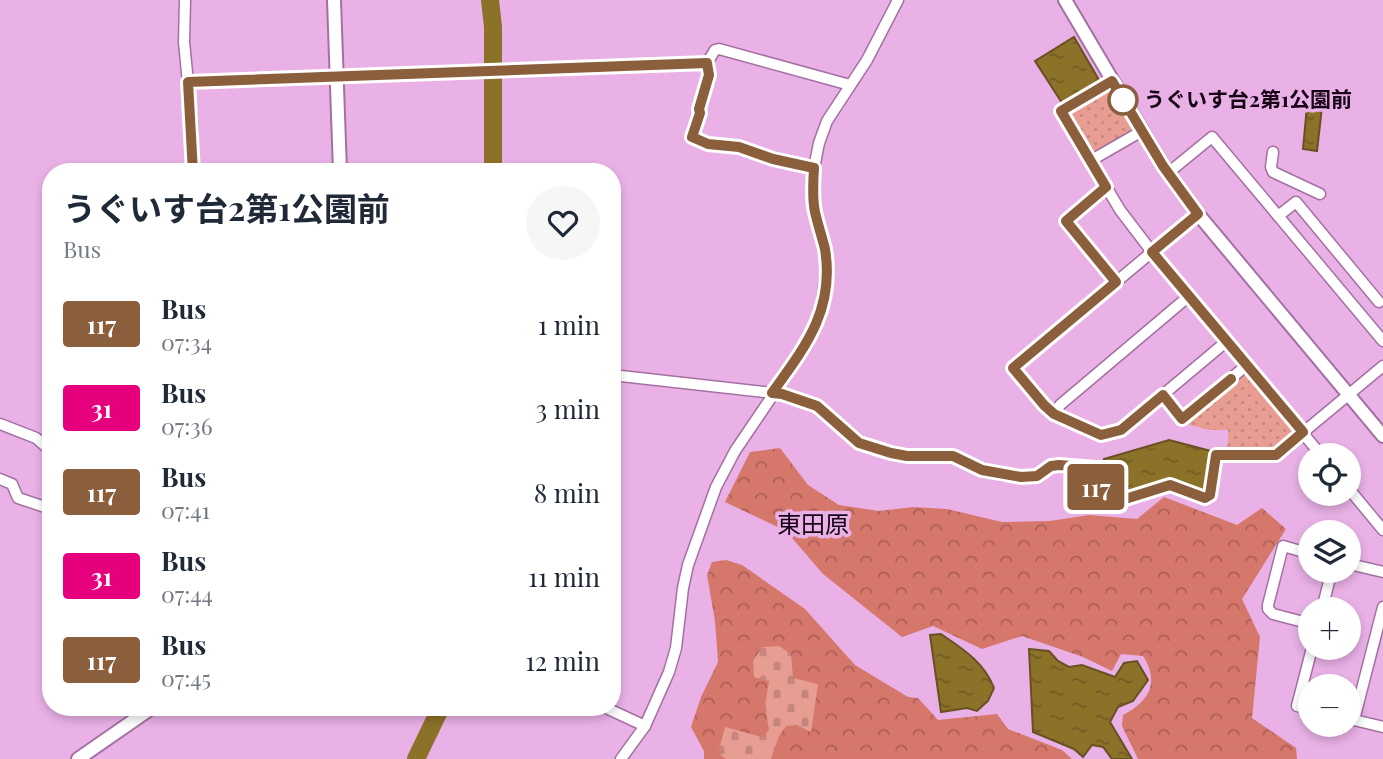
<!DOCTYPE html>
<html lang="en">
<head>
<meta charset="utf-8">
<style>
	:root { --surface:#fff; --page:#f6f6f7; --text:#1f2937; --muted:#747a83 }
	body { margin:0; font-family:"Playfair Display","Noto Sans JP",serif; background:var(--page); color:var(--text); height:100vh; display:flex; flex-direction:column; font-size:26px; white-space:nowrap }
	* { box-sizing:border-box; margin:0 }
	p { font-size:23px; color:var(--muted) }
	.icon { flex:none; width:38px; height:38px; fill:none; stroke:currentColor; stroke-width:2; stroke-linecap:round; stroke-linejoin:round }
	.map { position:relative; flex:1; overflow:hidden }
	.details { position:absolute; left:42px; top:163px; width:579px; height:553px; display:flex; flex-direction:column; background:var(--surface); border-radius:28px; box-shadow:0 4px 10px #0003 }
	.details>* { flex:none }
	.badge { padding:0 14px; border-radius:5px; font-size:24px; line-height:46px }
	.controls { position:absolute; left:1298px; top:443px; display:grid; gap:14px }
	.controls a { display:grid; place-items:center; width:63px; height:63px; border-radius:50%; background:var(--surface); box-shadow:0 4px 10px #0003; font-size:35px }
	.map>.badge { position:absolute; translate:-50% -50%; box-shadow:0 0 0 4px #fff }
	.round { display:grid; place-items:center; flex:none; width:74px; height:74px; border-radius:37px; background:var(--page) }
	.summary { display:flex; align-items:center; justify-content:space-between; height:119px; padding:0 21px }
	h1 { font-size:33px; font-weight:700; line-height:52px }
	ul { padding:0; list-style:none }
	li { display:flex; align-items:center; gap:21px; height:84px; padding:0 21px }
	li div { flex:1 }
	li b { display:block; font-size:26px }
	li em { font-style:normal }
	li .badge { min-width:77px; font-weight:700; text-align:center }
	.map>svg:first-child { display:block }
</style>
</head>
<body>
<div class="map">
<svg width="1383" height="759" viewBox="0 0 1383 759">
	<defs>
		<pattern id="grass-dots" width="8" height="8" patternUnits="userSpaceOnUse" patternTransform="scale(1.75)"><rect width="8" height="8" fill="#e89d93"/><path d="M2 2h.1M6 6h.1" fill="none" stroke="#c6867e" stroke-width="1.8" stroke-linecap="round"/></pattern>
		<pattern id="forest-crowns" width="20" height="18" patternUnits="userSpaceOnUse" patternTransform="scale(1.75)"><rect width="20" height="18" fill="#d5776b"/><path d="M2 6a3 3 0 1 1 6 0M12 15a3 3 0 1 1 6 0" fill="none" stroke="#ac5f57"/></pattern>
		<pattern id="cemetery-stones" width="16" height="16" patternUnits="userSpaceOnUse" patternTransform="scale(1.75)"><rect width="16" height="16" fill="#e89d93"/><path d="M2 7V4a2 2 0 0 1 4 0v3zM10 15v-3a2 2 0 0 1 4 0v3z" fill="#c6867e"/></pattern>
		<pattern id="water-ripples" width="26" height="14" patternUnits="userSpaceOnUse" patternTransform="scale(1.75)"><rect width="26" height="14" fill="#8c7129"/><path d="M2 4q2-2 4 0t4 0M15 11q2-2 4 0t4 0" fill="none" stroke="#715b22"/></pattern>
	</defs>
	<rect width="100%" height="100%" fill="#e9b1e6"/>
	<g fill="url(#grass-dots)">
		<polygon points="1104,90 1109,92 1133,130 1132,133 1096,155 1091,153 1070,118 1072,110"/>
		<polygon points="1241,373 1248,374 1293,427 1293,435 1275,451 1224,451 1228,444 1228,430 1209,430 1183,423"/>
	</g>
	<g fill="url(#forest-crowns)">
		<path d="M780,448l28,37 31,20 40,6 34,-4 34,2 55,13 48,-1 39,-6 48,4 27,-22 73,28 25,-17 24,21 -44,70 18,38 -8,81 44,30 1,11h-159l-16,-33 1,-11c26,-14 37,-32 20,-59l-22,-2 -9,17 -29,-14 -61,-21 -40,13 -49,-23 -31,11 -79,-63 -37,-43 -61,-29 25,-50z"/>
		<polygon points="726,560 742,565 805,609 855,665 908,697 918,698 938,720 997,714 1008,729 1062,750 1072,759 704,759 704,751 691,727 701,697 718,662 715,621 707,575 712,562"/>
	</g>
	<polygon fill="url(#cemetery-stones)" points="779,646 791,654 793,678 818,684 811,732 797,725 786,726 779,736 771,759 726,759 718,753 725,727 762,737 769,730 765,706 769,681 754,677 753,661 762,647"/>
	<g fill="url(#water-ripples)" stroke="#695023" stroke-width="2">
		<polygon points="1074,37 1099,80 1062,103 1035,61"/>
		<polygon points="1307,106 1322,107 1317,151 1303,149"/>
		<polygon points="1169,440 1211,451 1206,486 1201,490 1170,480 1106,500 1101,498 1104,459"/>
		<path d="M941,634c22,15 43,28 53,54l-6,13 -11,10 -10,-3 -26,4 -11,-77z"/>
		<polygon points="1029,649 1049,651 1058,661 1069,667 1082,665 1115,677 1124,663 1137,661 1148,680 1133,701 1118,707 1110,722 1132,759 1112,759 1103,747 1092,745 1083,757 1074,749 1033,732"/>
	</g>
	<g fill="none" stroke-linecap="round" stroke-linejoin="round">
		<g stroke="#8c7129" stroke-width="18">
			<polyline points="490,0 493,27 493,172"/>
			<polyline points="416,759 441,707"/>
		</g>
		<defs>
			<g id="minor">
				<polyline points="185,0 184,42 192,124 193,172"/>
				<polyline points="1112,81 1061,111 1120,210 1152,252 1013,368 1044,405 1054,414 1101,435 1121,430 1227,341"/>
				<polyline points="188,82 707,63"/>
				<polyline points="1273,152 1271,167 1273,172 1320,194"/>
				<polyline points="1090,161 1142,131"/>
				<polyline points="814,168 773,159 739,147 708,144 692,137 709,76 707,63 715,50 719,49 850,85"/>
				<polyline points="1168,173 1212,137 1383,341"/>
				<polyline points="1106,187 1066,221 1116,282"/>
				<polyline points="1198,214 1152,252 1321,455"/>
				<polyline points="1278,216 1296,202 1379,302"/>
				<polyline points="612,375 782,394 817,406 864,445 907,456 953,456 982,470 1000,475 1034,477 1051,466 1059,465 1095,468 1095,506 1106,505 1170,485 1205,498 1210,495 1216,455 1276,455 1383,366"/>
				<polyline points="1163,395 1182,419 1247,365"/>
				<polyline points="1054,414 1060,405 1189,296"/>
				<polyline points="0,424 36,438 51,451"/>
				<polyline points="0,479 12,484 18,498 51,509"/>
				<polyline points="1349,489 1383,530"/>
				<polyline points="1311,554 1283,546 1268,605 1268,609 1273,614 1311,624"/>
				<polyline points="1349,564 1383,572"/>
				<polyline points="1383,607 1354,720 1383,727"/>
				<polyline points="1322,609 1332,570"/>
				<polyline points="604,707 645,726"/>
				<polyline points="1311,709 1297,706 1312,648"/>
				<polyline points="621,759 645,726 669,672 676,648 683,588 688,565 716,487 735,451 806,346 820,317 826,272 825,252 815,210 813,190 814,168 819,143 827,121 867,60 898,0"/>
			</g>
			<g id="tertiary">
				<polyline points="334,0 340,172"/>
				<polyline points="1065,0 1163,166 1198,214 1383,436"/>
				<polyline points="78,759 153,707"/>
			</g>
		</defs>
		<use href="#minor" stroke="#a470a2" stroke-width="13"/>
		<use href="#tertiary" stroke="#a470a2" stroke-width="16"/>
		<use href="#minor" stroke="#fff" stroke-width="10"/>
		<use href="#tertiary" stroke="#fff" stroke-width="12"/>
	</g>
	<g fill="none" stroke-linecap="round" stroke-linejoin="round">
		<defs>
			<path id="line" d="M193,172l-5,-90 519,-19 2,12 -10,34 1,4 -8,24 16,7 31,3 34,12 41,9c-1,15 -2,30 1,44 3,13 7,25 10,37 10,61 -20,98 -53,144l10,1 35,12 42,37 32,10 16,3h46l29,14 39,7 16,-1 14,-10 8,-1 37,3 -1,38 11,-1 64,-20 35,13 5,-3 6,-40h60l27,-23 -151,-180 46,-38 -35,-48 -51,-85 -51,30 45,76 -40,34 50,61 -103,86 31,37 10,9 47,21 20,-5 42,-35 19,24 49,-40"/>
		</defs>
		<use href="#line" stroke="#fff" stroke-width="16"/>
		<use href="#line" stroke="#8b5e3c" stroke-width="10"/>
	</g>
	<circle fill="#fff" stroke="#8b5e3c" stroke-width="3.5" cx="1123" cy="100" r="14"/>
	<g text-anchor="middle" stroke-width="7" stroke-linejoin="round" paint-order="stroke">
		<g font-size="21" font-weight="bold" fill="#160416" stroke="#e9b1e6" text-anchor="start">
			<text x="1144" y="107">うぐいす台2第1公園前</text>
		</g>
		<g font-size="24" fill="#160416" stroke="#e9b1e6">
			<text x="813" y="533">東田原</text>
		</g>
	</g>
</svg>
<div class="controls">
<a><svg class="icon" aria-label="locate" viewBox="0 0 24 24"><circle cx="12" cy="12" r="6"/><path d="M12 2v4M12 18v4M2 12h4M18 12h4"/></svg></a>
<a><svg class="icon" aria-label="layers" viewBox="0 0 24 24"><path d="M12 4l9 5-9 5-9-5zM3 14l9 5 9-5"/></svg></a>
<a>+</a>
<a>−</a>
</div>
<b class="badge" style="left:1096px;top:487px;background:#8b5e3c;color:#fff">117</b>
<section class="details">
<div class="summary"><div><h1>うぐいす台2第1公園前</h1><p>Bus</p></div><a class="round"><svg class="icon" aria-label="heart" viewBox="0 0 24 24"><path d="M12 20l-8-8c-3-5 5-10 8-4 3-6 11-1 8 4z"/></svg></a></div>
<ul>
<li><span class="badge" style="background:#8b5e3c;color:#fff">117</span><div><b>Bus</b><p>07:34</p></div><em>1 min</em></li>
<li><span class="badge" style="background:#e6007e;color:#fff">31</span><div><b>Bus</b><p>07:36</p></div><em>3 min</em></li>
<li><span class="badge" style="background:#8b5e3c;color:#fff">117</span><div><b>Bus</b><p>07:41</p></div><em>8 min</em></li>
<li><span class="badge" style="background:#e6007e;color:#fff">31</span><div><b>Bus</b><p>07:44</p></div><em>11 min</em></li>
<li><span class="badge" style="background:#8b5e3c;color:#fff">117</span><div><b>Bus</b><p>07:45</p></div><em>12 min</em></li>
</ul>
</section>
</div>
</body>
</html>
